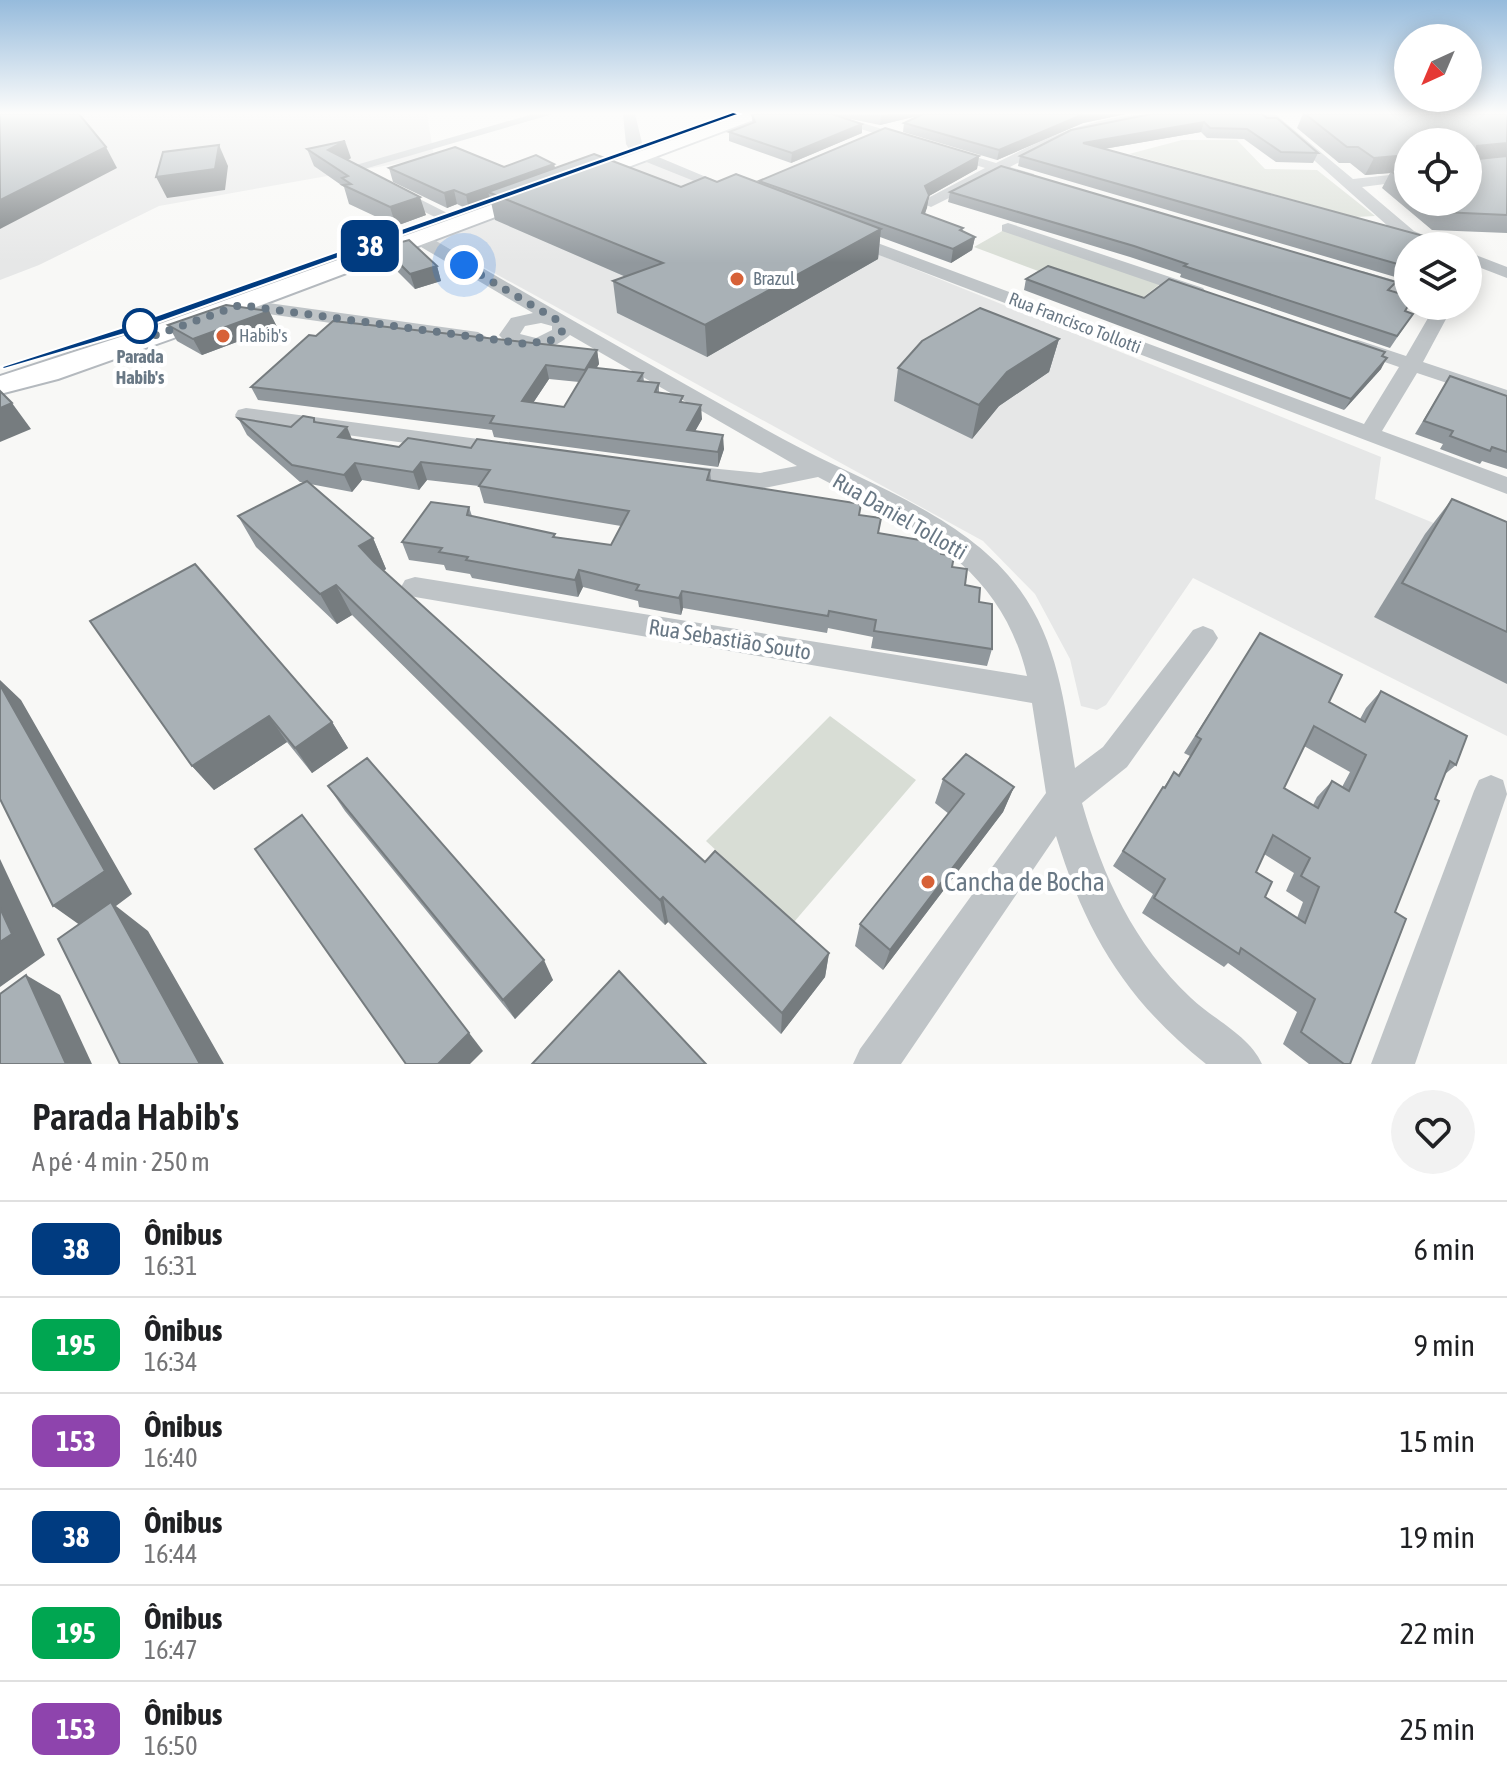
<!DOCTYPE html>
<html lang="pt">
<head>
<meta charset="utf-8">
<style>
	:root { --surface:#fff; --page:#f2f2f2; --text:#202124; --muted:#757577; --line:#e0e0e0 }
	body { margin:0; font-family:"Asap Condensed",sans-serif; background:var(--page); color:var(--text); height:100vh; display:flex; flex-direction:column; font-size:30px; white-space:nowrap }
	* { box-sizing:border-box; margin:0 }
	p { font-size:26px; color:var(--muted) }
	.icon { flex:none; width:44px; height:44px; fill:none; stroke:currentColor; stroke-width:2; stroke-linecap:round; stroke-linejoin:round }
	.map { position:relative; height:1064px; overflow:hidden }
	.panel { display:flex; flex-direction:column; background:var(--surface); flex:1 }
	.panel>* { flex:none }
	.badge { padding:0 16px; border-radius:12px; font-size:28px; line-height:52px }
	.needle { width:52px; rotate:224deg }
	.tools { position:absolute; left:1394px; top:24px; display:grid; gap:16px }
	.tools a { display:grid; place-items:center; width:88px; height:88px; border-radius:50%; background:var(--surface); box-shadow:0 4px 20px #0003; font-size:40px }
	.you { position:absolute; width:40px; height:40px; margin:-20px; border:6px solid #fff; border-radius:50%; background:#1a73e8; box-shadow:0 0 0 12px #1a73e833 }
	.map>.badge { position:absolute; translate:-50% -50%; box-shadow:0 0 0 4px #fff }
	.round { display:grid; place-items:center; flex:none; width:84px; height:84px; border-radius:42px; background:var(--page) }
	.headline { display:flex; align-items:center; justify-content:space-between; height:136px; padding:0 32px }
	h1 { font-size:38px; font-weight:600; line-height:60px }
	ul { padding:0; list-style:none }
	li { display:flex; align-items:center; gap:24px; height:96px; padding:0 32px; border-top:2px solid var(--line) }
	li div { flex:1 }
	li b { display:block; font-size:30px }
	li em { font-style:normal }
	li .badge { min-width:88px; font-weight:700; text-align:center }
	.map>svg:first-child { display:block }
</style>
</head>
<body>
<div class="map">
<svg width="1507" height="1064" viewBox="0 0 1507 1064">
	<rect width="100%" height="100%" fill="#f8f8f6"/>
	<g fill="#e6e7e7">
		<polygon points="0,114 427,114 434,157 159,206 39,265 0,280"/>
		<polygon points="644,160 1381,457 1375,499 1507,553 1507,736 1193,578 1106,705 1097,710 1081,706 1070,659 1035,594 983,541 434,240"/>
	</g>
	<g fill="#d8ddd5">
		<polygon points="1182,140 1237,140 1265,169 1317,170 1375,216 1355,217 1129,154"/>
		<polygon points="1004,230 1160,284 1132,306 974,247"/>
		<polygon points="830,716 916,780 794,922 706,841"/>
	</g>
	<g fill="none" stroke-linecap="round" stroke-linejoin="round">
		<defs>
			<polygon id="secondary" points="744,114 769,114 171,339 58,379 0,394 0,376 151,327"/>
		</defs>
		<use href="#secondary" stroke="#b4b9be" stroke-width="4"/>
		<g fill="#bfc4c7" fill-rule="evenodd">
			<polygon points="533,114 553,114 354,172 342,169"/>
			<polygon points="623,114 635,114 644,151 742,192 729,195 634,157 626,144"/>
			<path d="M813,114h19l164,49c64,-33 109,-51 181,-49l-109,23 -58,30 24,7v6l-35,-7 -68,34 -5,-2v-6l59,-31z"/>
			<polygon points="1262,114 1275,114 1353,179 1408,173 1408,181 1362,187 1414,231 1448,246 1424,246 1389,233 1389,227"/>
			<polygon points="386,187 396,187 457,218 443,221 386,193"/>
			<polygon points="1008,223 1203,288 1206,292 1197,297 1191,296 1002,231 1002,225"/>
			<path d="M395,232l31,3c118,69 237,138 357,204 79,43 183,76 237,151 38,52 45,117 55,178l28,-21 90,-117 10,-4 10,4 5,8 -5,8 -86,121 -45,36c21,74 52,141 109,195 23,22 58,37 71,66h-56c-80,-64 -120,-130 -150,-228l-155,228h-48l7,-15 186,-256 -14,-90 -617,-106 -10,-3 -4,-7 4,-7 10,-3 612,99c-27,-113 -113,-149 -209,-199l-58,12 -91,-11 -3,-5 12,-8 82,8 37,-7 -227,-131c-19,18 -53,22 -71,0l12,-17 22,-5 -117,-69 -27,-3 -2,-4zM541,323l11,3v4l-16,8 -16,-4 5,-8z"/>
			<polygon points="848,232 1364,424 1399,367 1344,348 1341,344 1344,340 1358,340 1406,356 1435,306 1453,306 1423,362 1507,390 1507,403 1417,373 1382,431 1507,477 1507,494 842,241 842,233"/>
			<polygon points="1468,252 1507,267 1507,278 1468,263"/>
			<polygon points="1362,271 1408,284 1408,295 1356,280 1353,276"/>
			<polygon points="240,299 478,332 488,338 478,344 233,309 231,305"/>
			<polygon points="246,408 508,443 520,450 508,457 238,420 235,415 238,410"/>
			<polygon points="1491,775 1503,780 1507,794 1415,1064 1371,1064 1474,791 1479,780"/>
		</g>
		<use href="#secondary" fill="#fff" fill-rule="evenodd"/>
	</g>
	<g fill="#91989d" fill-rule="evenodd">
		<polygon points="755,114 1126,114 1083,123 997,160 903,132 904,123 920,115 880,125 841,117 862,133 791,163 729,141 729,132 752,123 752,115"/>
		<polygon points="1151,114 1262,114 1318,153 1313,163 1276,162 1244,139 1207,138 1201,132 1104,149 1408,246 1408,273 1402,279 1018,166 1020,156"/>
		<path d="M1303,114h204v119l-75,-3 -50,-42 8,-15 -25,2 -15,-12h-11l-42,-35zM1408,142l60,60h-60z"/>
		<polygon points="307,149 351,158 348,160 426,215 396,226 349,204 344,187 314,166"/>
		<polygon points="979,156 977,169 929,196 925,214 963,228 962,231 975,237 972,250 951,263 880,237 878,259 707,357 617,313 613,281 626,277 495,220 491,202 469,210 457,204 447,208 393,182 389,168 504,167 554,164 555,168 681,187 717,182 759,183 759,181"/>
		<polygon points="950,192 1391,291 1405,311 1413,314 1390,348 1180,277 1181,274 1130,257 948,202"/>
		<polygon points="383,247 437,266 441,281 415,289 388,262"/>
		<polygon points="1026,279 1144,298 1383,356 1381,369 1344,410 1024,290"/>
		<polygon points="269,311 277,327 202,355 177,341 168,325"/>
		<polygon points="1059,339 1049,372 999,406 972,439 894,401 898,368"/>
		<path d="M597,350l2,14 -3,4 47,5 1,9 15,1v10l25,9 18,17 -7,12 29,18 -6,18 -224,-30 -2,-7 -234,-30 -7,-13zM549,379l30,3 -15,25 -31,-4z"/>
		<polygon points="1450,376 1507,396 1507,469 1482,461 1480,464 1440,449 1443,444 1415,434"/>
		<polygon points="238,418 291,427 314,418 316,422 352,439 399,447 471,448 710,470 711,481 861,504 859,515 879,533 932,548 941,554 979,602 992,649 987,666 871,648 873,637 828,628 827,633 683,608 681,615 639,607 638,601 583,587 578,597 472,578 470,574 446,570 444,565 409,560 402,542 469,507 472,516 556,537 611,545 621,526 484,503 479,486 427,480 419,490 362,480 352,492 310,484 373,538 386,569 383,571 705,862 829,953 825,977 781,1034 668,922 665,925 352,615 337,624 256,547 238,516 304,482 300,482 247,435"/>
		<polygon points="1452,499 1507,522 1507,684 1374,617 1425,534"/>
		<polygon points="90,621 332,722 348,748 312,773 287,742 214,790 192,766"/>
		<path d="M1249,651l80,51 31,17 6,-11 15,-17 75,74 -12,10 -49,137 -45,152h-41l-26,-20 14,-32 -69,-49 -4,4 -82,-54 11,-19 -40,-28 50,-79h1l10,-15 4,3 12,-19 -6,-3zM1304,746l46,26 -8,15 -10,-6 -15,16 -4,8 -29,-17zM1264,854l30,19 -8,18 17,11 -6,16 -32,-21 -9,-25z"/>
		<polygon points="943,779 1014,787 1003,812 883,970 855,946 860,924 949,814 935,803"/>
		<polygon points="328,786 553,980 515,1019 345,811"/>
	</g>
	<g fill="#767c7f">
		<polygon points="888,114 926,114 880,125 881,116"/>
		<polygon points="1084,114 1126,114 1083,123 997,160 999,150"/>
		<polygon points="1204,122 1201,132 1080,153 1083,143"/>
		<polygon points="862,124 862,133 791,163 792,153"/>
		<polygon points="345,141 351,158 334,168 328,150"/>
		<polygon points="1507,143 1507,158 1468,162 1477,146"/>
		<polygon points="219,145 228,166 225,190 167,198 156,177"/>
		<polygon points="106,147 117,168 0,229 0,200"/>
		<polygon points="1408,155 1408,171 1391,171 1390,173 1365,175 1374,158"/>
		<polygon points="979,156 977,169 929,196 927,208 920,226 925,186"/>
		<polygon points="554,164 557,178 488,192 491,202 469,210 466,195"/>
		<polygon points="454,190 457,204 447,208 444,193"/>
		<polygon points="420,197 426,215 396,226 390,207"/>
		<polygon points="881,229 878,259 707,357 705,325"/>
		<polygon points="975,237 972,250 951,263 953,249"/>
		<polygon points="437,266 441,281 415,289 410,274"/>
		<polygon points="269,311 277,327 202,355 193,339"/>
		<polygon points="1059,339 1049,372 999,406 972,439 979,405 1007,372"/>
		<polygon points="597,350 599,364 587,383 585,370"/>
		<polygon points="1387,358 1381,369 1344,410 1351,399"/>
		<polygon points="546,365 549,379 525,415 522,401"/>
		<polygon points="12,403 31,429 0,442 0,408"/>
		<polygon points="701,405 702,419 688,444 687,430"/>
		<polygon points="347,427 354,444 338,437"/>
		<polygon points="723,435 724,449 718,467 718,452"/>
		<polygon points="421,462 427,480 419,490 413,472"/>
		<polygon points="355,463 362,480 352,492 344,475"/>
		<polygon points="373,538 386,569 373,577 359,546"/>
		<polygon points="579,570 583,587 578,597 575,580"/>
		<polygon points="336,585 352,615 337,624 320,594"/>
		<polygon points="682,591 683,608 681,615 679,598"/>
		<polygon points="0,680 21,700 132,894 116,906 148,931 224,1064 200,1064 84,928 53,906 0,685"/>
		<polygon points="269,716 287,742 214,790 192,766"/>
		<polygon points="332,722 348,748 312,773 295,748"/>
		<polygon points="1014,787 1003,812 883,970 890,950"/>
		<polygon points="302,815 483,1051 470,1064 438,1064"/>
		<polygon points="0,859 45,955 0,987"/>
		<polygon points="663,897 668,922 665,925 660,900"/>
		<polygon points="829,953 825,977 781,1034 782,1013"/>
		<polygon points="544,960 553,980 515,1019 503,1000"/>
		<polygon points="26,975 60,995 92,1064 66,1064"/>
	</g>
	<g fill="#a9b1b6" stroke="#767c7f" stroke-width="2" fill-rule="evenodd">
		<polygon points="0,114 79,114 106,147 0,200"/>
		<polygon points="755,114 832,114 862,124 792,153 729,132 755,122 752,115"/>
		<polygon points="923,114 1084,114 999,150 904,123"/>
		<polygon points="1151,114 1262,114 1267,118 1277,118 1318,153 1281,152 1247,129 1210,128 1204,122 1083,143 1431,238 1424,246 1408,246 1408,267 1020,156 1071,130"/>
		<polygon points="1305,114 1507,114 1507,143 1477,146 1475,156 1478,159 1507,156 1507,215 1442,212 1430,202 1468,202 1468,142 1408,142 1408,155 1374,158 1358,147 1347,147"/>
		<polygon points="885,128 979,156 925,186 929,195 922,213 963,228 960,230 975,237 953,249 759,181"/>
		<polygon points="345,141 328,150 420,197 390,207 343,185 351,184 342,178 348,176 307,149"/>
		<polygon points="219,145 215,169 156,177 163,152"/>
		<polygon points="455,147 504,167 536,155 554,164 466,195 454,190 444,193 389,168"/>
		<polygon points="594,154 681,187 705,177 717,182 736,174 881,229 705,325 613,281 663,263 488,192"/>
		<polygon points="1001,166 1396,282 1388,290 1408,296 1408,306 1405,311 1413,314 1397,336 1184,266 1187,264 1134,246 950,192"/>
		<polygon points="1408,168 1408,184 1391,171"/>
		<polygon points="409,240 437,266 410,274 383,247"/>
		<polygon points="1048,266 1144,298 1169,279 1385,352 1382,356 1387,358 1351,399 1026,279"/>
		<polygon points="226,305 269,311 193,339 168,325"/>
		<polygon points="980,308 1059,339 1007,372 979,405 898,368 922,341"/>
		<polygon points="333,321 597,350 585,370 546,365 522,401 564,407 588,367 643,373 638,381 659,383 655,392 683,396 680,402 701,405 687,430 723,435 718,452 490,423 494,416 251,387 309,335 316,336"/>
		<polygon points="1450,376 1507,396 1507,452 1492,447 1490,451 1450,436 1453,431 1424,421"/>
		<polygon points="0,391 12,403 0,408"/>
		<polygon points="303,416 314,418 314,422 347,427 338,437 399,447 408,438 471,448 477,439 710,470 707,480 861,504 859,515 881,518 878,533 932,542 932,548 941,549 941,554 954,556 952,567 967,569 965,585 980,588 979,602 992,604 992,649 874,631 876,620 829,611 828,616 682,591 679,598 636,590 639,585 579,570 575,580 466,560 468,557 439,552 442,548 402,542 431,502 469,507 467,515 555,534 553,537 611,545 629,511 479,486 490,470 421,462 413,472 355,463 344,475 292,465 238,418 291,427"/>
		<polygon points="307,481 373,538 359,546 374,562 705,862 715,851 829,953 782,1013 663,897 660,900 336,585 320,594 238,516"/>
		<polygon points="1452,499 1507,522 1507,632 1402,583"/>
		<polygon points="195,564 332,722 295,748 269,716 192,766 90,621"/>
		<path d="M1260,633l82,42 -13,27 36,20 16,-31 86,45 -11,29 -6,-4 -15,38 4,2 -44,111 11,7 -56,145h-6l-43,-32 14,-33 -74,-51 -2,6 -85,-56 11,-19 -42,-28 40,-64 2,1 9,-16 5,4 22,-37 -5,-3zM1314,726l52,29 -17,36 -17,-10 -14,27 -34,-20zM1273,835l37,23 -9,18 18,11 -14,36 -40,-26 7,-15 -16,-10z"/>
		<polygon points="0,685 105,871 53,906 0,799"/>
		<polygon points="966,754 1014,787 890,950 860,924 964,794 943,779"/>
		<polygon points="367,758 544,960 503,1000 328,786"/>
		<polygon points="302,815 469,1033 438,1064 406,1064 255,849"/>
		<polygon points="111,902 200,1064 120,1064 58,939"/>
		<polygon points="0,908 12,934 0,942"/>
		<polygon points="619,971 706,1064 532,1064"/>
		<polygon points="26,975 66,1064 0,1064 0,994"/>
	</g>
	<linearGradient id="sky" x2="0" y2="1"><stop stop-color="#96bbdc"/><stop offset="0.43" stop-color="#fcfcfb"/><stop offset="1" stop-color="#fcfcfb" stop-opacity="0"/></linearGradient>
	<rect width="1507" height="263" fill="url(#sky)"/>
	<polygon fill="#003b80" stroke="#fff" stroke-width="2" points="733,112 740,114 135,331 4,369 0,367 127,326"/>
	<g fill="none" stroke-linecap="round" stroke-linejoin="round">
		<polyline stroke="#697885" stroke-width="8" stroke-dasharray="0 14.4" points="140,326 142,340 240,305 526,344 552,340 562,332 557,320 464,265"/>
	</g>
	<g fill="#d76137" stroke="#fff" stroke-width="3">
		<circle cx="737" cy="279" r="8"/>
		<circle cx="223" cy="336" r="8"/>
		<circle cx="928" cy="882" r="8"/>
	</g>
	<circle fill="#fff" stroke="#003b80" stroke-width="4" cx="140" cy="326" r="16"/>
	<g text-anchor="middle" stroke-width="8" stroke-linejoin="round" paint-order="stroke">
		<g font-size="18" fill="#697885" stroke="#fff" text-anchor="start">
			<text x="753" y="285">Brazul</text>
			<text x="239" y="342">Habib's</text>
		</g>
		<g font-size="18" fill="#697885" stroke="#fff">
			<text transform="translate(1075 323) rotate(21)" y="6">Rua Francisco Tollotti</text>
		</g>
		<g font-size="18" font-weight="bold" fill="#697885" stroke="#fff">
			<text x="140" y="363">Parada<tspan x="140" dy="21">Habib's</tspan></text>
		</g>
		<g font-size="22" fill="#697885" stroke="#fff">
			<text transform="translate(900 516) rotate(30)" y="8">Rua Daniel Tollotti</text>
			<text transform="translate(730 639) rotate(9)" y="8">Rua Sebastião Souto</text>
		</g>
		<g font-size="26" fill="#697885" stroke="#fff" text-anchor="start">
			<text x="944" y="891">Cancha de Bocha</text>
		</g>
	</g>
</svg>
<div class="tools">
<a><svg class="needle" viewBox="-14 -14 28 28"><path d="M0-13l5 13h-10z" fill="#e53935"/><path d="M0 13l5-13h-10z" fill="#757577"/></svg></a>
<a><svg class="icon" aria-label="locate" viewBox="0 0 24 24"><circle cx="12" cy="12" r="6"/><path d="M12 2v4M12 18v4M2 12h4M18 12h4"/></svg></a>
<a><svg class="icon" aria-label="layers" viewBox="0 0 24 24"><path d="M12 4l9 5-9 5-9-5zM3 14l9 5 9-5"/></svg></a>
</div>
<div class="you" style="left:464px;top:265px"></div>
<b class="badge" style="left:370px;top:246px;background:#003b80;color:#fff">38</b>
</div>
<section class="panel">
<div class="headline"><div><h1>Parada Habib's</h1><p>A pé · 4 min · 250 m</p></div><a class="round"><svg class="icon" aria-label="heart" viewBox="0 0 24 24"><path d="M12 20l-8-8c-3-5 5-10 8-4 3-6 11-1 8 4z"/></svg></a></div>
<ul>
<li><span class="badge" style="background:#003b80;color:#fff">38</span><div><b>Ônibus</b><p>16:31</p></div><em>6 min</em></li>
<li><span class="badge" style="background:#00a651;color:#fff">195</span><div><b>Ônibus</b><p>16:34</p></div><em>9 min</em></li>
<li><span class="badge" style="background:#8e44ad;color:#fff">153</span><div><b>Ônibus</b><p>16:40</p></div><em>15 min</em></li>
<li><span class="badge" style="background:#003b80;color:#fff">38</span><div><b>Ônibus</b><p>16:44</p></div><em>19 min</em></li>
<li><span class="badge" style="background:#00a651;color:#fff">195</span><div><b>Ônibus</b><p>16:47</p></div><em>22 min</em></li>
<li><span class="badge" style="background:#8e44ad;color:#fff">153</span><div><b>Ônibus</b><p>16:50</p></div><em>25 min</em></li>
</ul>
</section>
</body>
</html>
